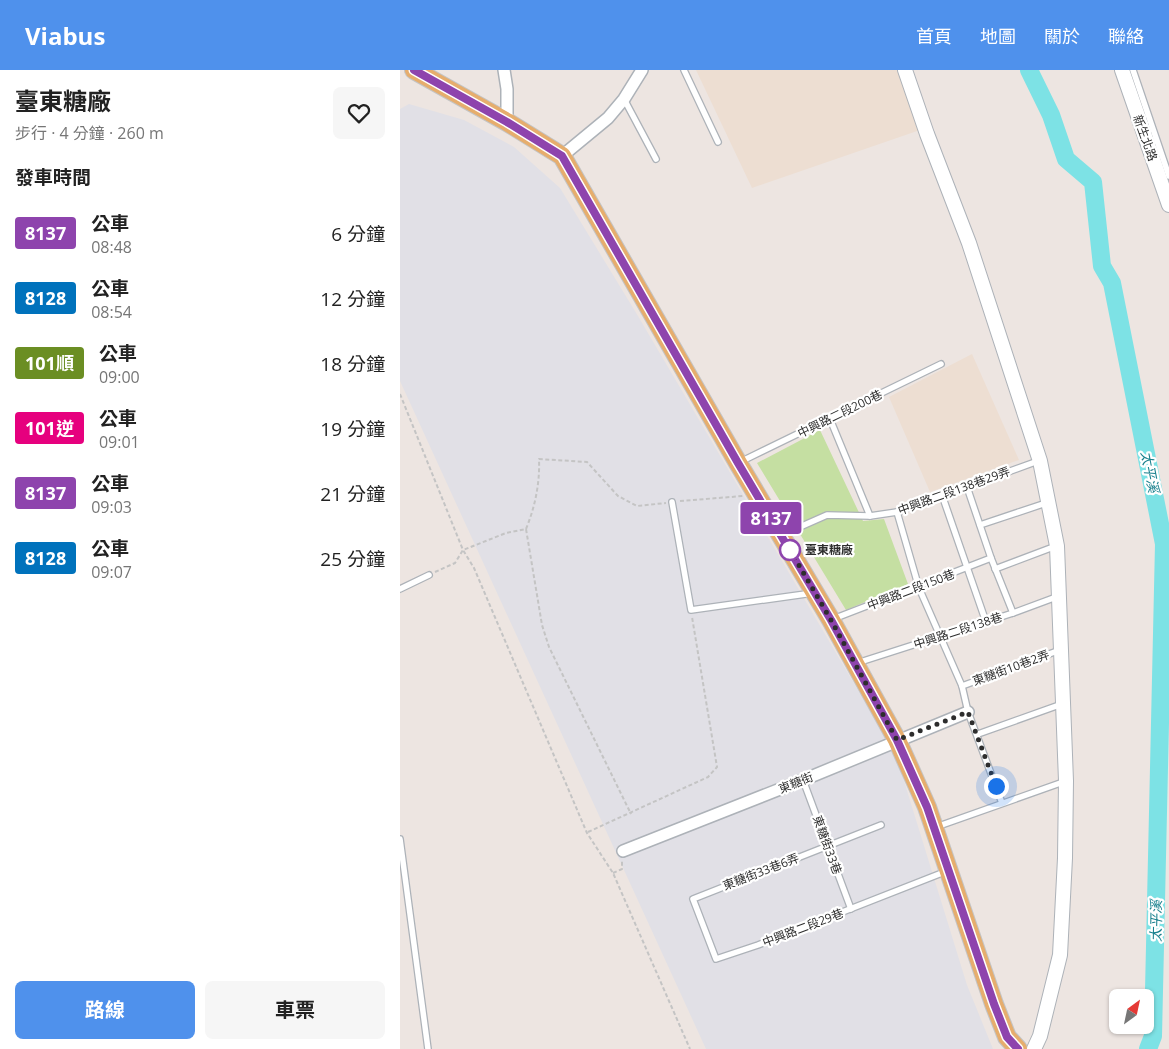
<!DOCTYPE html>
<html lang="zh-TW">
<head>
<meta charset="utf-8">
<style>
	:root { --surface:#fff; --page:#f6f6f6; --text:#222; --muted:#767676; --accent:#4f91ec }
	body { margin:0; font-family:"Open Sans","Noto Sans TC",sans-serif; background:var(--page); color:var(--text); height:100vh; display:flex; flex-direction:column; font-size:19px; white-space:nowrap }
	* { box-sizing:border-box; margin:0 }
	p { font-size:16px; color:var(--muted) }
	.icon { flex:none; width:28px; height:28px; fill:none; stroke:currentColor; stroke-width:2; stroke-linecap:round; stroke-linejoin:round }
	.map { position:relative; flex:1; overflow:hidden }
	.drawer { display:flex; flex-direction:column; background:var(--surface); width:400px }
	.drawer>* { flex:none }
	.badge { padding:0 10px; border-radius:4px; font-size:18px; line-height:32px }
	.needle { width:32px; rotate:33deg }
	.fabs { position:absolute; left:709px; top:919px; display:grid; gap:10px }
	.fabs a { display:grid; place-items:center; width:45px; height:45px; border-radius:8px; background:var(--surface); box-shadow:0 1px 4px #0004; font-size:25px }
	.you { position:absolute; width:25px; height:25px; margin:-12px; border:4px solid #fff; border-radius:50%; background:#1a73e8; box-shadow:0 0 0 8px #1a73e833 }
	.map>.badge { position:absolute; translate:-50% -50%; box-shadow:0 0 0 2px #fff }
	h2 { padding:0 15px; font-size:19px; line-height:45px }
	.round { display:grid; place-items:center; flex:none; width:52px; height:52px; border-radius:8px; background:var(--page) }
	.headline { display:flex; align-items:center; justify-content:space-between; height:85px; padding:0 15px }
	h1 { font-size:24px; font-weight:700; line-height:38px }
	.action { display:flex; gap:10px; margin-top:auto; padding:10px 15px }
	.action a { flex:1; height:58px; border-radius:8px; background:var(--accent); color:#fff; font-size:20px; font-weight:700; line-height:58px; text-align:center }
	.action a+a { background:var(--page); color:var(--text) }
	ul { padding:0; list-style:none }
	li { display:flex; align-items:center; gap:15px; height:65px; padding:0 15px }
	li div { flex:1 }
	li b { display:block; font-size:19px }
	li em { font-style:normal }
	li .badge { min-width:55px; font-weight:700; text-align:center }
	header { display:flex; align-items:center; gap:30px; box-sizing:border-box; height:70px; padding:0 25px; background:var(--accent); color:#fff }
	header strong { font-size:24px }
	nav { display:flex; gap:28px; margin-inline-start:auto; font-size:18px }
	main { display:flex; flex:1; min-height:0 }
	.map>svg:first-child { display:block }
</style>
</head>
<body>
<header>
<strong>Viabus</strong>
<nav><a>首頁</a><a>地圖</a><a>關於</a><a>聯絡</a></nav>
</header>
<main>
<section class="drawer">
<div class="headline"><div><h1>臺東糖廠</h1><p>步行 · 4 分鐘 · 260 m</p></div><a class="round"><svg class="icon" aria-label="heart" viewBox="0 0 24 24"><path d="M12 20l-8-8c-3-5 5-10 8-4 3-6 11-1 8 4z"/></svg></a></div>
<h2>發車時間</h2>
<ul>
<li><span class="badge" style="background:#8e44ad;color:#fff">8137</span><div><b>公車</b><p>08:48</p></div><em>6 分鐘</em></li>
<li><span class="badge" style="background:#0072bc;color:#fff">8128</span><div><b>公車</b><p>08:54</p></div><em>12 分鐘</em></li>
<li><span class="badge" style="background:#6b8e23;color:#fff">101順</span><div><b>公車</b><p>09:00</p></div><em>18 分鐘</em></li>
<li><span class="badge" style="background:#e6007e;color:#fff">101逆</span><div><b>公車</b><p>09:01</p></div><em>19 分鐘</em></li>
<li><span class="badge" style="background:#8e44ad;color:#fff">8137</span><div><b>公車</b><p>09:03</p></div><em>21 分鐘</em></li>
<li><span class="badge" style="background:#0072bc;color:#fff">8128</span><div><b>公車</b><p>09:07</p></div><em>25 分鐘</em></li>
</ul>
<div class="action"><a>路線</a><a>車票</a></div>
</section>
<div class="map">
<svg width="769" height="979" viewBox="0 0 769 979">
	<rect width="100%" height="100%" fill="#ede5e1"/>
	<polygon fill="#e1e0e6" points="9,34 64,50 114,77 160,118 238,246 496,685 567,915 593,979 306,979 0,311 0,39"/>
	<g fill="#edded2">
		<polygon points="296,0 497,0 520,60 352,118"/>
		<polygon points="572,284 619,390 530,422 489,327"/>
	</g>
	<polygon fill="#c5dfa2" points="420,360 463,451 484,449 508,514 446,540 357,393"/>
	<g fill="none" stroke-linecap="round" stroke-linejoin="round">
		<polyline stroke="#7de2e5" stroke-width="18" points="629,0 651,45 666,89 693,112 702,196 712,213 764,474 753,966 748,979"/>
		<defs>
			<g id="service">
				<polyline points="284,0 318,72"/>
				<polyline points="733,0 769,106"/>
				<polyline points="224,29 256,89"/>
				<polyline points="430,349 470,446"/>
				<polyline points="340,392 541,294"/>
				<polyline points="567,417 591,488 613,543"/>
				<polyline points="542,425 586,552"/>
				<polyline points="272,432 291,540 413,523"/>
				<polyline points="497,442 519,518 562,616 568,642 602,733"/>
				<polyline points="580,455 649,432"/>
				<polyline points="384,464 427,445 470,446 497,442 638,391"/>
				<polyline points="595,499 656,476"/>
				<polyline points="0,519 29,505"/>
				<polyline points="433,549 591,488"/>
				<polyline points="457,593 613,543 659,526"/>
				<polyline points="562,616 660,580"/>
				<polyline points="578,664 662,634"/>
				<polyline points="403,710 451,839"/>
				<polyline points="481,755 293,829 316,889 358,875 547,801"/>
				<polyline points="536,757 666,711"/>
				<polyline points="0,769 28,979"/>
			</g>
			<g id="minor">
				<polyline points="104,0 107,19 107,52"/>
				<polyline points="162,86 208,48 224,29 242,0"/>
				<polyline points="223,781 403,710 568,642"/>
			</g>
			<g id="tertiary">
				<polyline points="505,0 527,64 569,173 640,391 657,476 666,711 665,788 660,885 640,966 634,979"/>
				<polyline points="722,0 769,135"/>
			</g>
			<polyline id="primary" points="14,0 107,52 162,86 338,393 431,550 497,670 527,737 594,934 607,967 618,979"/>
		</defs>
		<use href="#service" stroke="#adb2b8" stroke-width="8"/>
		<use href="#minor" stroke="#adb2b8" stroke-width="14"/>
		<use href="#tertiary" stroke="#adb2b8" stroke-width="16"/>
		<use href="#primary" stroke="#c4c4c4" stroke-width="20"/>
		<g stroke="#c4c4c4" stroke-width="2" stroke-dasharray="4 2.5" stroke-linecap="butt">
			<polyline points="0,324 63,480 74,498 187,763 213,803 290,979"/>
			<polyline points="280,431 343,426"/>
			<path d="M126,459c9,-22 14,-46 13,-70l48,3 31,34 19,10 29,-3"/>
			<polyline points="35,502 55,493 63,480 106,463 126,459 142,555 149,577 231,744"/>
			<polyline points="188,762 308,707 317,697 292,547"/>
			<polyline points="213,803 222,799 222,791"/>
		</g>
		<use href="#service" stroke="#fff" stroke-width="5.5"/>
		<use href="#minor" stroke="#fff" stroke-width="11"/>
		<use href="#tertiary" stroke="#fff" stroke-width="14"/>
		<use href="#primary" stroke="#e6ad6d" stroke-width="18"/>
	</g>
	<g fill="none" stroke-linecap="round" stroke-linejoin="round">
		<defs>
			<polyline id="line" points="14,0 107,52 162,86 338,393 431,550 497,670 527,737 594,934 607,967 618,979"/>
		</defs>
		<use href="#line" stroke="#fff" stroke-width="11"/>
		<use href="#line" stroke="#8e44ad" stroke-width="8"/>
		<polyline stroke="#2d2d2d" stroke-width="5" stroke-dasharray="0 9" points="390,480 431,550 497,670 568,642 596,716"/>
	</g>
	<circle fill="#fff" stroke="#8e44ad" stroke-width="2.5" cx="390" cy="480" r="10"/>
	<g text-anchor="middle" stroke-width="4.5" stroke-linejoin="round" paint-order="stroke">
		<g font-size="12" fill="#2d2d2d" stroke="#fff">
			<text transform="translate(745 68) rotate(70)" y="4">新生北路</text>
			<text transform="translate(440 344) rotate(-26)" y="4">中興路二段200巷</text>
			<text transform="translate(554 421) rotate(-20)" y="4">中興路二段138巷29弄</text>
			<text transform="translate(511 520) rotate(-21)" y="4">中興路二段150巷</text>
			<text transform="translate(558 561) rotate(-18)" y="4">中興路二段138巷</text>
			<text transform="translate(611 598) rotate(-20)" y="4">東糖街10巷2弄</text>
			<text transform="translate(396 713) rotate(-22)" y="4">東糖街</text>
			<text transform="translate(427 775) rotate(70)" y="4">東糖街33巷</text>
			<text transform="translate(361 802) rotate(-21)" y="4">東糖街33巷6弄</text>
			<text transform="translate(403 858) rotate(-21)" y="4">中興路二段29巷</text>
		</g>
		<g font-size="12" font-weight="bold" fill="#2d2d2d" stroke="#fff" text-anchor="start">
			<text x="405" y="484">臺東糖廠</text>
		</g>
		<g font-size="14" font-style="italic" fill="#19818e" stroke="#fff">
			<text transform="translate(750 402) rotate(79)" y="5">太平溪</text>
			<text transform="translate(756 851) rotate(-89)" y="5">太平溪</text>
		</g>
	</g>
</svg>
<div class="fabs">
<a><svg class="needle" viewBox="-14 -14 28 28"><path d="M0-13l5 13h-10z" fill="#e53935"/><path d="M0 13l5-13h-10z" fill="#767676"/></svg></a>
</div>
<div class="you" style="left:596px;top:716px"></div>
<b class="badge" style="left:371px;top:448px;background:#8e44ad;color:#fff">8137</b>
</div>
</main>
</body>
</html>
